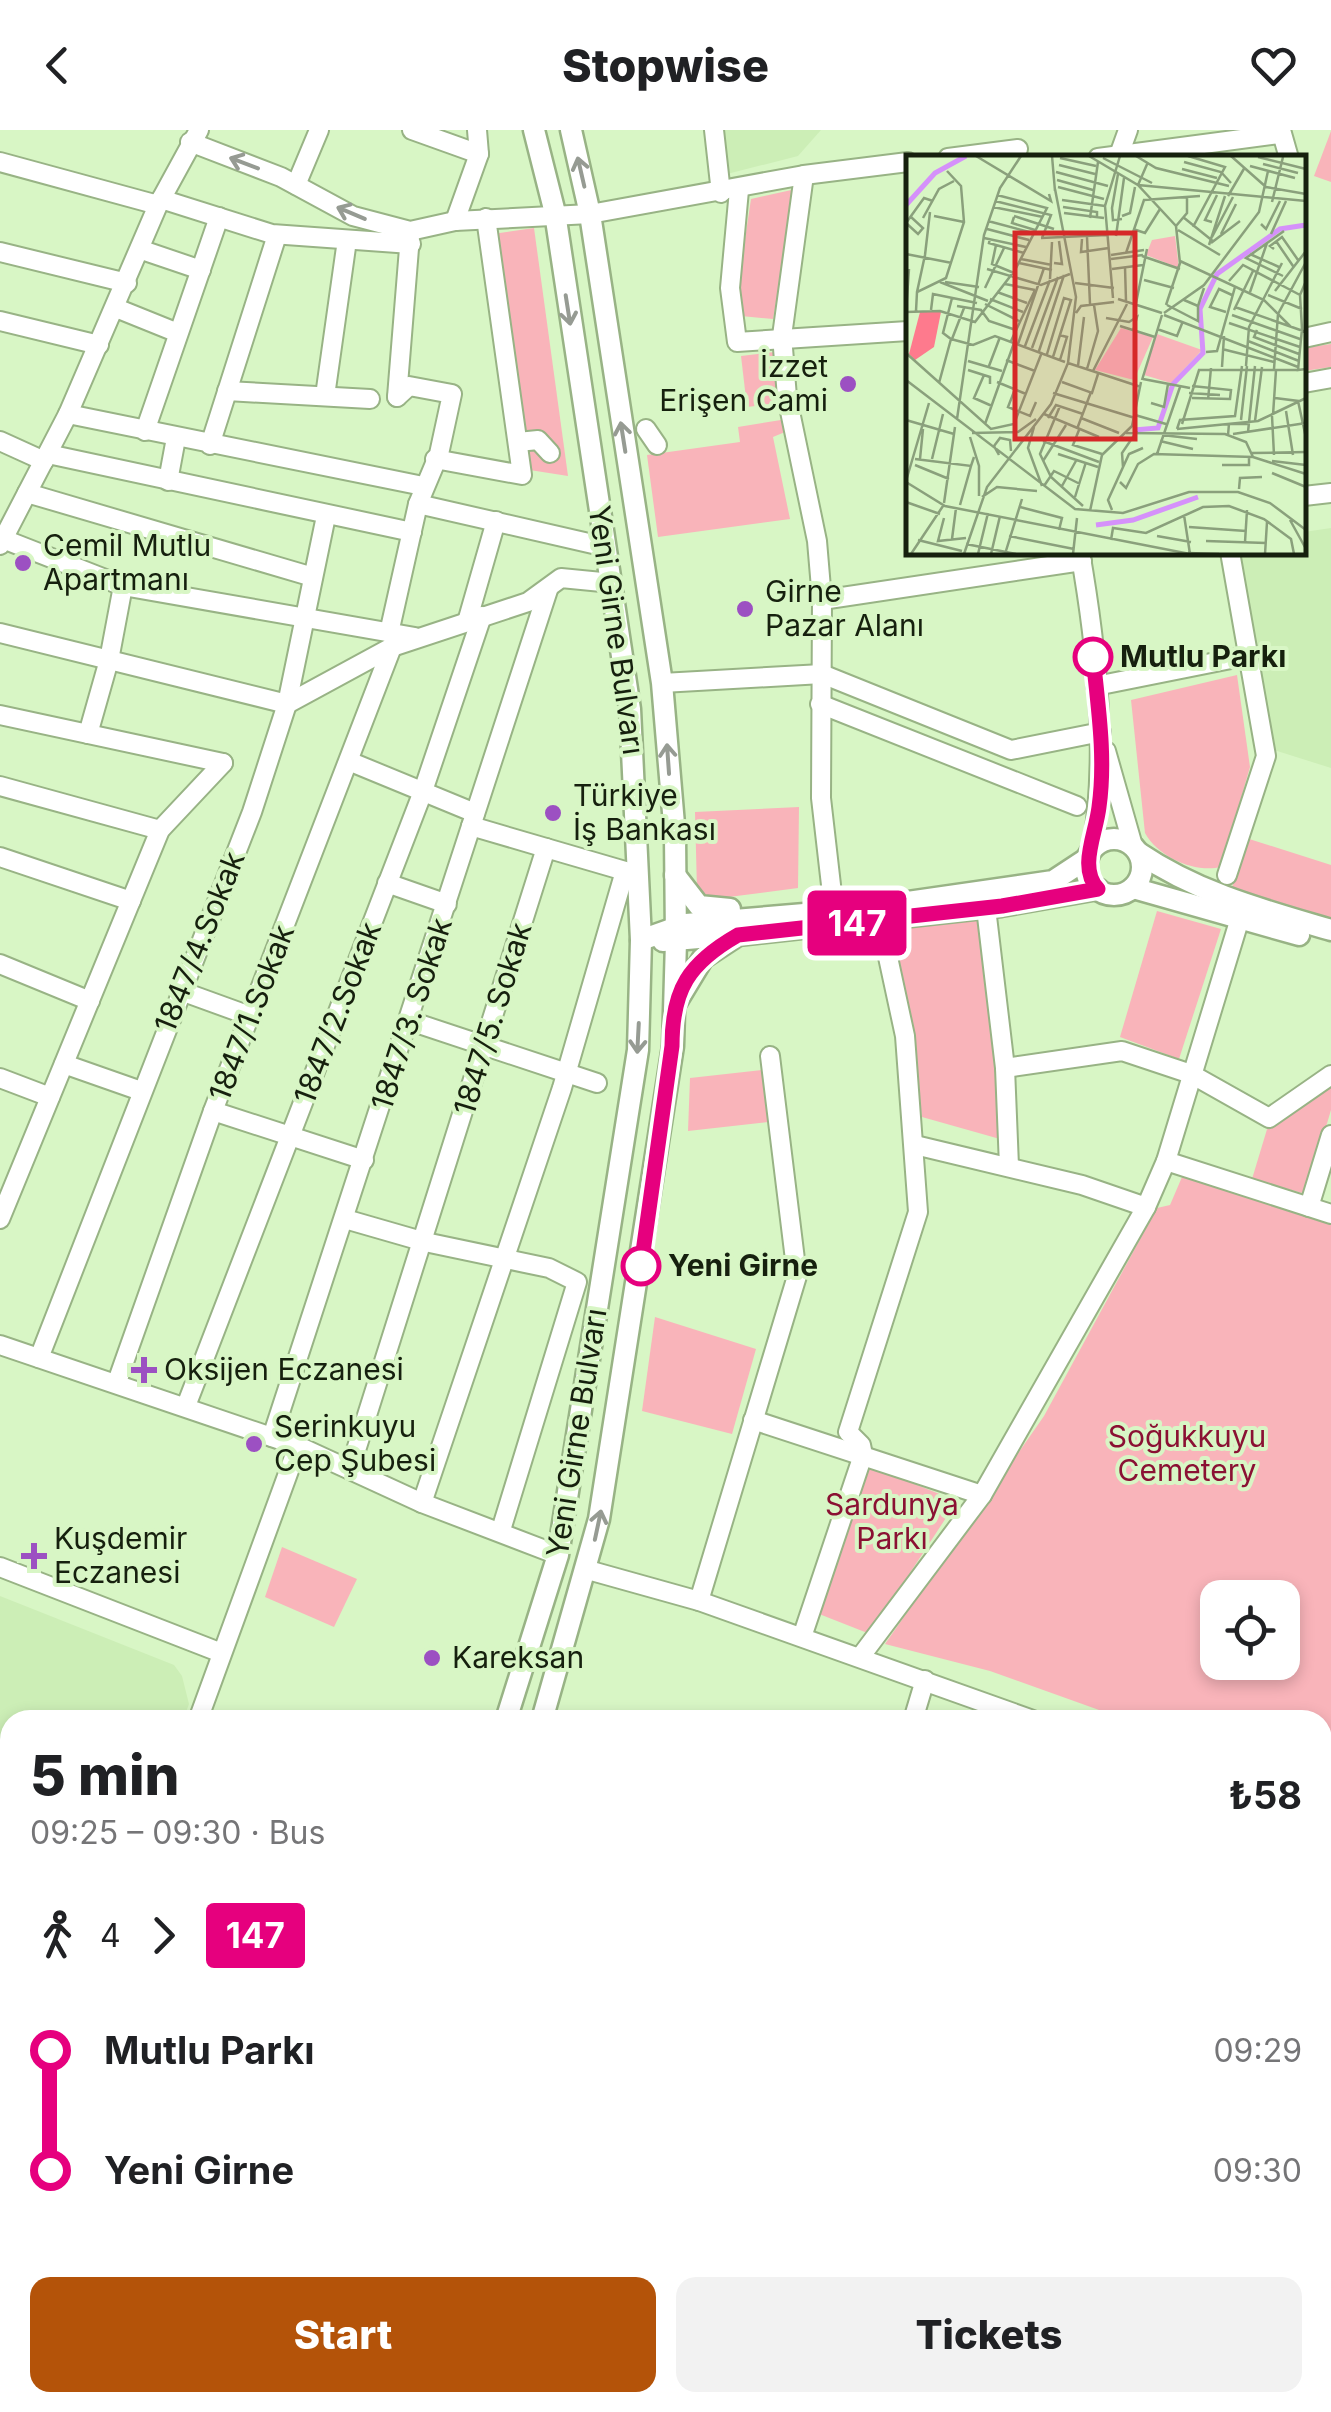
<!DOCTYPE html>
<html lang="en">
<head>
<meta charset="utf-8">
<style>
	:root { --surface:#fff; --page:#f2f2f2; --text:#202124; --muted:#757577; --accent:#b45309 }
	body { margin:0; font-family:Inter,sans-serif; background:var(--page); color:var(--text); height:100vh; display:flex; flex-direction:column; font-size:38px; white-space:nowrap }
	* { box-sizing:border-box; margin:0 }
	p { font-size:32px; color:var(--muted) }
	.icon { flex:none; width:55px; height:55px; fill:none; stroke:currentColor; stroke-width:2; stroke-linecap:round; stroke-linejoin:round }
	.map { position:relative; flex:1; overflow:hidden }
	.sheet { position:absolute; left:0px; top:1580px; width:1332px; height:702px; display:flex; flex-direction:column; background:var(--surface); border-radius:30px 30px 0 0; box-shadow:0 5px 15px #0003 }
	.sheet>* { flex:none }
	.badge { padding:0 20px; border-radius:8px; font-size:35px; line-height:65px }
	.buttons { position:absolute; left:1200px; top:1450px; display:grid; gap:20px }
	.buttons a { display:grid; place-items:center; width:100px; height:100px; border-radius:20px; background:var(--surface); box-shadow:0 5px 15px #0003; font-size:50px }
	.map>.badge { position:absolute; translate:-50% -50%; box-shadow:0 0 0 5px #fff }
	.legs { display:flex; align-items:center; gap:15px; height:110px; padding:0 30px; font-size:32px }
	.legs p { margin-inline-start:auto }
	.summary { display:flex; align-items:center; justify-content:space-between; height:170px; padding:0 30px }
	h1 { font-size:55px; font-weight:800; line-height:75px }
	.primary-button { display:flex; gap:20px; margin-top:auto; padding:20px 30px }
	.primary-button a { flex:1; height:115px; border-radius:20px; background:var(--accent); color:#fff; font-size:40px; font-weight:800; line-height:115px; text-align:center }
	.primary-button a+a { background:var(--page); color:var(--text) }
	ul { padding:0 30px; list-style:none }
	li { display:flex; align-items:center; gap:35px; height:120px; font-size:38px }
	li i { display:grid; place-items:center; width:15px; height:100%; margin:0 12px; background:currentColor }
	li i::after { content:''; width:25px; height:25px; margin:-12px; border:8px solid; border-radius:50%; background:var(--surface) }
	li p { margin-inline-start:auto }
	li:first-child i { background:linear-gradient(#0000 50%,currentColor 0) }
	li:last-child i { background:linear-gradient(currentColor 50%,#0000 0) }
	header { display:flex; justify-content:space-between; align-items:center; height:130px; padding:0 30px; background:var(--surface); font-size:45px; font-weight:800 }
	.map>svg:first-child { display:block }
</style>
</head>
<body>
<header><svg class="icon" aria-label="back" viewBox="0 0 24 24"><path d="M15 5l-7 7 7 7"/></svg>Stopwise<svg class="icon" aria-label="heart" viewBox="0 0 24 24"><path d="M12 20l-8-8c-3-5 5-10 8-4 3-6 11-1 8 4z"/></svg></header>
<div class="map">
<svg width="1331" height="2282" viewBox="0 0 1331 2282">
	<rect width="100%" height="100%" fill="#d8f6c5"/>
	<g fill="#cceeb6">
		<polygon points="721,0 821,0 798,26 727,44"/>
		<polygon points="1331,398 1331,638 1274,620 1250,516 1238,423 1304,422 1304,402"/>
		<polygon points="0,1466 174,1535 182,1546 189,1574 183,1590 10,1590 10,1722 0,1718"/>
		<polygon points="0,1964 10,1969 10,2034 0,2058"/>
	</g>
	<g fill="#f9b4ba" fill-rule="evenodd">
		<polygon points="1331,1 1331,52 1314,46"/>
		<polygon points="796,59 773,189 741,186 739,149 751,69"/>
		<polygon points="534,98 568,346 517,338 486,105"/>
		<polygon points="1331,214 1331,237 1304,241 1304,218"/>
		<polygon points="774,222 779,273 747,277 741,226"/>
		<polygon points="781,290 785,302 773,307 790,389 658,407 647,325 740,312 738,297"/>
		<path d="M1237,545l13,92 -29,100c-26,6 -62,-9 -76,-34l-14,-133z"/>
		<polygon points="799,677 798,758 713,769 697,760 695,682"/>
		<polygon points="1246,708 1331,735 1331,788 1232,758"/>
		<polygon points="1157,781 1221,799 1179,929 1120,907"/>
		<polygon points="978,786 1007,1011 922,987 895,798"/>
		<polygon points="762,940 768,992 688,1001 690,948"/>
		<polygon points="1331,953 1331,980 1306,1064 1252,1049 1268,996"/>
		<path d="M1182,1047l149,46v515l-8,16 -1,-34h-195l-137,-49 -105,-27 159,-228 113,-208 13,-3zM1218,1468h64v64h-64z"/>
		<polygon points="655,1187 756,1219 732,1304 642,1281"/>
		<polygon points="867,1335 957,1371 870,1504 814,1482"/>
		<polygon points="282,1417 357,1449 334,1497 265,1467"/>
		<polygon points="10,2109 10,2186 0,2188 0,2121"/>
		<polygon points="339,2273 339,2272 491,2273 487,2282 336,2282"/>
		<polygon points="680,2273 795,2273 792,2282 677,2282"/>
		<polygon points="821,2273 883,2273 908,2282 819,2282"/>
	</g>
	<g fill="none" stroke-linecap="round" stroke-linejoin="round">
		<g stroke="#d591fa" stroke-width="5">
			<polyline points="26,2272 27,2274"/>
			<polyline points="1112,2282 1121,2272"/>
		</g>
		<polyline stroke="#d591fa" stroke-width="15" points="1323,2182 1331,2182"/>
		<defs>
			<g id="minor">
				<polyline points="412,0 479,24"/>
				<polyline points="714,0 721,63"/>
				<polyline points="1281,0 1289,28"/>
				<polyline points="190,12 281,47 353,86 410,101 455,91 590,84 804,45 908,32"/>
				<polyline points="1119,25 1128,0"/>
				<polyline points="948,28 1018,19"/>
				<polyline points="1098,28 1279,4"/>
				<polyline points="0,32 158,75"/>
				<polyline points="804,45 782,206 787,267 817,411 822,470 821,668 834,781"/>
				<polyline points="296,55 319,0"/>
				<polyline points="739,60 730,158 737,212 908,201"/>
				<polyline points="161,69 272,104 411,114"/>
				<polyline points="455,91 479,24 477,0"/>
				<polyline points="142,120 201,140"/>
				<polyline points="0,122 127,153"/>
				<polyline points="116,178 178,203"/>
				<polyline points="0,191 99,215"/>
				<polyline points="1304,208 1331,202"/>
				<polyline points="1304,253 1331,248"/>
				<polyline points="227,261 370,269"/>
				<polyline points="325,266 347,110"/>
				<polyline points="397,267 410,106"/>
				<polyline points="68,284 423,356"/>
				<polyline points="646,299 657,315"/>
				<polyline points="145,301 219,87"/>
				<polyline points="0,311 44,331"/>
				<polyline points="518,312 538,310 550,323"/>
				<polyline points="210,315 277,105"/>
				<polyline points="48,324 412,402"/>
				<polyline points="435,329 522,345 486,88"/>
				<polyline points="168,351 176,308"/>
				<polyline points="27,363 313,447"/>
				<polyline points="1304,366 1331,363"/>
				<polyline points="418,374 606,417"/>
				<polyline points="3,409 123,456 415,507"/>
				<polyline points="0,415 68,284 158,75 199,0"/>
				<path d="M1080,422c17,97 28,201 12,298"/>
				<polyline points="822,470 1082,431"/>
				<polyline points="467,492 496,391"/>
				<polyline points="0,503 287,574 392,517 528,472 561,448 612,453"/>
				<polyline points="389,503 418,374 439,324 452,264 409,256 397,267"/>
				<polyline points="662,553 822,544 1011,620 1101,602"/>
				<polyline points="1096,556 1246,526"/>
				<polyline points="820,574 1077,676"/>
				<polyline points="0,585 223,633"/>
				<polyline points="88,604 109,530 123,456"/>
				<polyline points="1106,621 1133,716"/>
				<polyline points="351,632 475,683"/>
				<polyline points="0,656 160,700"/>
				<polyline points="471,696 546,718"/>
				<polyline points="0,727 131,771"/>
				<polyline points="1227,745 1266,626 1230,422"/>
				<polyline points="387,753 447,774"/>
				<polyline points="986,778 1005,938 1009,1036"/>
				<polyline points="0,834 90,871"/>
				<polyline points="181,861 250,886"/>
				<polyline points="410,891 597,953"/>
				<polyline points="64,934 141,961"/>
				<polyline points="1005,938 1122,921 1191,944 1269,988 1331,945"/>
				<polyline points="0,948 50,967"/>
				<polyline points="213,981 364,1030"/>
				<polyline points="915,1015 1082,1055 1146,1077"/>
				<polyline points="1166,1031 1331,1084"/>
				<polyline points="1309,1077 1331,1005"/>
				<polyline points="0,1089 160,700 223,633"/>
				<polyline points="345,1089 425,1112 549,1138 577,1152 501,1400"/>
				<polyline points="0,1215 298,1316 422,1373 558,1425"/>
				<polyline points="39,1228 252,682 287,574 326,386"/>
				<polyline points="117,1252 213,981 392,517"/>
				<polyline points="186,1276 422,664 482,486"/>
				<polyline points="753,1290 982,1365"/>
				<polyline points="272,1307 548,460"/>
				<polyline points="351,1336 546,718 625,741 562,958 422,1373"/>
				<polyline points="0,1437 219,1522"/>
				<polyline points="588,1440 699,1471 1033,1590"/>
				<polyline points="699,1471 797,1146 770,926"/>
				<polyline points="802,1507 863,1325 861,1315 848,1302 918,1082 905,906 880,790"/>
				<polyline points="861,1526 982,1365 1146,1077 1166,1031 1240,788"/>
				<polyline points="198,1590 298,1316"/>
				<polyline points="913,1590 925,1550"/>
				<polyline points="1322,1643 1331,1644"/>
				<polyline points="1322,1673 1331,1676"/>
				<polyline points="0,1726 10,1730"/>
				<polyline points="0,1956 10,1960"/>
				<polyline points="0,2098 10,2082"/>
				<polyline points="1322,2198 1331,2196"/>
				<polyline points="564,2272 590,2282"/>
				<polyline points="210,2282 215,2272"/>
				<polyline points="314,2282 319,2272"/>
				<polyline points="500,2282 504,2272"/>
				<polyline points="668,2282 672,2272"/>
				<polyline points="1130,2282 1139,2272"/>
				<polyline points="1315,2282 1331,2272"/>
			</g>
			<g id="major">
				<circle cx="1114" cy="737" r="28"/>
				<path d="M1139,723c59,40 124,57 192,77"/>
				<polyline points="675,745 699,776 730,779"/>
				<polyline points="1133,758 1299,805"/>
				<polyline points="641,810 686,794 852,780 1053,751 1088,728"/>
				<polyline points="663,811 734,805"/>
				<polyline points="677,871 703,828 738,805 1001,776 1098,759"/>
				<polyline points="506,1590 558,1425 638,920 641,810 630,579 555,83 534,0"/>
				<polyline points="542,1590 599,1389 673,916 676,811 675,706 662,553 590,84 571,0"/>
				<polyline points="1322,2074 1331,2030"/>
				<polyline points="65,2282 73,2272"/>
				<polyline points="103,2282 111,2272"/>
				<polyline points="1089,2282 1097,2272"/>
			</g>
			<g id="highway">
				<polyline points="0,2202 10,2201"/>
				<polyline points="155,2282 157,2272"/>
			</g>
		</defs>
		<use href="#minor" stroke="#98b385" stroke-width="22"/>
		<use href="#major" stroke="#98b385" stroke-width="25"/>
		<use href="#highway" stroke="#98b385" stroke-width="30"/>
		<use href="#minor" stroke="#fff" stroke-width="18"/>
		<use href="#major" stroke="#fff" stroke-width="20"/>
		<use href="#highway" stroke="#fff" stroke-width="25"/>
	</g>
	<defs><path id="oneway-shaft" d="M-6 0H5M1.5-3L5.5 0L1.5 3" fill="none" stroke-width="1.6" stroke-linecap="round" stroke-linejoin="round" transform="scale(2.5)"/></defs>
	<g stroke="#969b93">
		<use href="#oneway-shaft" transform="translate(244 33) rotate(-159)"/>
		<use href="#oneway-shaft" transform="translate(581 42) rotate(-103)"/>
		<use href="#oneway-shaft" transform="translate(351 83) rotate(-157)"/>
		<use href="#oneway-shaft" transform="translate(568 180) rotate(81)"/>
		<use href="#oneway-shaft" transform="translate(623 307) rotate(-99)"/>
		<use href="#oneway-shaft" transform="translate(668 629) rotate(-94)"/>
		<use href="#oneway-shaft" transform="translate(638 908) rotate(93)"/>
		<use href="#oneway-shaft" transform="translate(598 1395) rotate(-78)"/>
	</g>
	<g fill="none" stroke-linecap="round" stroke-linejoin="round">
		<defs>
			<path id="line-1" d="M641,1136l31,-220c0,-57 17,-83 66,-111l264,-29 96,-17c-20,-21 -2,-55 1,-82 7,-49 -1,-101 -6,-150"/>
		</defs>
		<use href="#line-1" stroke="#fff" stroke-width="22"/>
		<use href="#line-1" stroke="#e6007e" stroke-width="15"/>
	</g>
	<g fill="#9c50c2" stroke="#d8f6c5" stroke-width="4">
		<circle cx="848" cy="254" r="10"/>
		<circle cx="23" cy="433" r="10"/>
		<circle cx="745" cy="479" r="10"/>
		<circle cx="553" cy="683" r="10"/>
		<path d="M139 1225h10v10h10v10h-10v10h-10v-10h-10v-10h10z"/>
		<circle cx="254" cy="1314" r="10"/>
		<path d="M29 1411h10v10h10v10h-10v10h-10v-10h-10v-10h10z"/>
		<circle cx="432" cy="1528" r="10"/>
	</g>
	<g fill="#fff" stroke="#e6007e" stroke-width="5">
		<circle cx="1093" cy="527" r="18"/>
		<circle cx="641" cy="1136" r="18"/>
	</g>
	<g text-anchor="middle" stroke-width="8" stroke-linejoin="round" paint-order="stroke">
		<g font-size="30" fill="#16200e" stroke="#d8f6c5" text-anchor="start">
			<text x="828" y="247" text-anchor="end">İzzet<tspan x="828" dy="34">Erişen Cami</tspan></text>
			<text x="43" y="426">Cemil Mutlu<tspan x="43" dy="34">Apartmanı</tspan></text>
			<text x="765" y="472">Girne<tspan x="765" dy="34">Pazar Alanı</tspan></text>
			<text x="573" y="676">Türkiye<tspan x="573" dy="34">İş Bankası</tspan></text>
			<text x="164" y="1250">Oksijen Eczanesi</text>
			<text x="274" y="1307">Serinkuyu<tspan x="274" dy="34">Cep Şubesi</tspan></text>
			<text x="54" y="1419">Kuşdemir<tspan x="54" dy="34">Eczanesi</tspan></text>
			<text x="452" y="1538">Kareksan</text>
		</g>
		<g font-size="30" fill="#16200e" stroke="#d8f6c5">
			<text transform="translate(616 500) rotate(82)" y="10">Yeni Girne Bulvarı</text>
			<text transform="translate(200 812) rotate(-68)" y="10">1847/4.Sokak</text>
			<text transform="translate(252 883) rotate(-69)" y="10">1847/1.Sokak</text>
			<text transform="translate(338 883) rotate(-69)" y="10">1847/2.Sokak</text>
			<text transform="translate(412 884) rotate(-72)" y="10">1847/3. Sokak</text>
			<text transform="translate(493 889) rotate(-73)" y="10">1847/5. Sokak</text>
			<text transform="translate(577 1303) rotate(-81)" y="10">Yeni Girne Bulvarı</text>
		</g>
		<g font-size="30" font-weight="bold" fill="#16200e" stroke="#d8f6c5" text-anchor="start">
			<text x="1120" y="537">Mutlu Parkı</text>
			<text x="668" y="1146">Yeni Girne</text>
		</g>
		<g font-size="30" fill="#8a1133" stroke="#d8f6c5">
			<text x="1187" y="1317">Soğukkuyu<tspan x="1187" dy="34">Cemetery</tspan></text>
			<text x="892" y="1385">Sardunya<tspan x="892" dy="34">Parkı</tspan></text>
		</g>
	</g>
	<g transform="translate(906 25)">
		<rect width="400" height="400" fill="#d8f6c5"/>
		<path d="M269,81l4,32 -33,-13 6,-15zM215,173l32,9 -19,43 -39,-10zM251,179l45,16 -31,33 -27,-8z" fill="#f9b4ba"/>
		<path d="M14,157h21l-7,35 -19,13 -6,-6z" fill="#fe7a8d"/>
		<path fill="none" stroke="#d591fa" stroke-width="5" d="M0,50l29,-32 31,-17M228,275l24,-2 15,-44 30,-31 -3,-44 17,-35 63,-45 26,-4M190,370l37,-5 65,-23"/>
		<path fill="none" stroke="#8aa07c" stroke-width="2.5" d="M70,1l75,45 -2,-7M146,1l3,35M183,1l49,29 168,16M230,1l20,12 73,18M282,1l37,11 -32,60M325,1l35,31 40,7M352,2l48,12M154,3l36,8M197,3l49,25M242,7l-10,23 38,41 4,37 -14,42M278,7l37,10 10,11M357,9l35,9M153,10l36,9M344,11l45,12M276,14l35,9M150,17l52,14M212,19l-6,34 1,12 9,-1M151,25l36,10M152,32l46,12M322,41l17,-29M156,45l43,6M89,46l56,14 -9,23M366,47l11,-45M87,52l50,10M157,52l34,5v5M158,58l40,5M28,61l30,6M108,61l40,13M216,61l8,-3 5,-26M108,62l-2,6 23,7M277,62l31,25M17,63l16,-29 15,-8M184,63l8,-56M82,66l45,12M306,67l-7,-2 12,-25M0,68l18,-25 9,3M0,68l12,11 5,-6 -12,-11M355,69l5,5 14,-28M270,71l11,-13v-15M81,74l42,11M227,74l12,4 15,-24M272,75l42,25M315,79l15,-30M365,79l15,-33M210,81l8,-58M181,82l3,67M306,82l21,-40M78,83l42,9M84,83l-1,5 35,10M135,83l66,-3M176,84l-1,13 28,-4M370,86l17,25M305,88l29,-22M90,90l-4,19 22,9M303,90l16,-49M368,94l-4,-3 12,-9 16,23M220,98l18,-53 56,-4M0,99l46,9M344,99l29,13M19,100l5,-43M205,100l33,-5M236,101l38,13M115,104l31,6M205,104l32,-4M274,106l84,39 27,27M113,108l33,7M148,108l8,1 -3,-23M219,112l1,34M3,114l-3,43 34,-1 35,11 40,-52 32,-62 -50,-13M81,114l54,16 29,-11M206,114l31,-4M377,121l-37,-18 38,-27M144,124l2,-37M238,125l30,8M323,126l14,-16 57,30M34,127l48,19M39,127l34,5M169,128l39,5M99,129l30,6M79,133l19,-40M369,136l31,-40M11,137l8,-37M91,137l30,11M344,137l17,-49M362,140l34,14M46,143l-9,35 8,6 22,6 22,-9 70,26M207,143l-8,-92 15,-50M84,144l33,13M212,144l44,14M278,145l14,6 6,-18M230,148l11,-54M79,149l34,17M261,150l31,16v-15M51,151l24,4 8,11 27,9M329,152l71,25M25,155l2,-16 44,9M328,155l19,-39M10,156l1,-19 29,-14 18,-56 -3,-36 -14,-15M320,157l-16,-5 9,-18 13,6M170,158l5,-7 33,-4M258,158l40,-28 55,-73 9,-41M258,160l134,52M326,160l68,24M200,163l23,4 8,-5 -4,14M323,168l71,24M214,171l35,11M251,174l20,7 6,-15M396,174l-2,-34 6,-14M396,174l-4,41 8,-1M351,175l-3,7 45,17M153,180l8,2 -7,23M46,184l12,-31M105,186l24,-51M342,186l51,20M112,189l26,-76M119,191l25,-66M126,193l26,-71M316,194l52,13M133,196l25,-76M300,197l11,-1 18,-64M0,198l85,76 23,-5 28,-72M141,199l17,-56 7,2 -18,57M100,205l29,11M62,206l34,10M162,208l73,24M83,211l11,-29M172,211l6,-49M340,211l3,-39 33,-64M316,212l2,-31M181,214l11,-38 -4,-26M368,214l4,-55 28,-52M62,215l22,7v7M187,216l34,-67M78,220l-10,23 18,8M237,224l47,9M0,225l169,129 48,4 66,-21h49l32,11 36,27M236,225l20,-65M91,227l29,12M156,227l30,11 6,-19M33,228l12,-44M286,231l39,4 -1,9 -38,-1M109,234l-7,18 22,9 6,-14M147,238l82,25M283,238l31,2M369,243l23,3 8,37M302,245l3,-32M245,248l13,4 4,-23M154,251l-20,48 11,23 32,29M380,256l7,44M138,259l55,23M229,260l31,9M367,260l3,-45M366,261l2,39M142,263l8,-13 27,9M175,263l38,15M51,264l27,-184 16,-47 21,-32M0,265l48,14M335,265l6,-54M349,266l7,-54M79,269l29,-81M276,269l17,-54h99M128,272l-6,21 14,38M171,274l14,-37M271,274l81,-8 48,-23M271,274l3,-9 55,-4 7,-50M173,275l-6,15 29,9M342,277l7,-66M66,278l46,-1 18,-13M220,278l99,1 21,8 7,15M327,279l73,-11M256,280l35,4M322,280l1,-11h20M64,282l9,29v30M137,286l56,21M254,286l33,8M346,298l54,-1M152,299l40,13M251,299l23,-67M93,300l-5,-9 6,-8 10,2 1,11M9,304l56,7 3,-9M14,304l3,-30M26,304l11,-45M137,306l23,-36M366,306l34,4M9,310l34,14M316,310h27v-8M217,312l-1,-14 15,-22M366,318l34,14M0,326l23,-78M0,327l39,24 245,48M214,327l6,6 12,-24 16,-10 99,3 53,17M138,331l10,-15 26,13M156,331l15,-27M333,334l1,-11 22,-1M76,342l15,-10 40,4M169,342l11,-35M0,347l34,12M38,348l11,-76M54,350l11,-39M114,352l42,11 -3,12M206,355l-4,-10 21,-46 14,-6M184,356l12,-56 30,-29 9,-44M278,360l6,39M38,363l-6,23 28,-3M384,365l16,29M283,372l57,4M103,381l65,13M251,381l34,6M46,384l4,-31M12,385l44,11M205,385l2,-12 33,5 57,-26 26,-1 35,13 27,20 3,15M300,386l60,2M339,387l2,-32M60,389l50,10M282,398l31,1M5,399l32,-48M58,399l23,-67 64,-83 17,-41 8,-66 -21,-108M72,399l10,-41M85,399l9,-38M99,399l17,-55M167,399l4,-36M359,399l2,-32"/>
		<path fill="#d62828" fill-opacity="0.15" stroke="#d62828" stroke-width="5" d="M109,78h120v206h-120z"/>
		<rect width="400" height="400" fill="none" stroke="#16200e" stroke-width="5"/>
	</g>
</svg>
<div class="buttons">
<a><svg class="icon" aria-label="locate" viewBox="0 0 24 24"><circle cx="12" cy="12" r="6"/><path d="M12 2v4M12 18v4M2 12h4M18 12h4"/></svg></a>
</div>
<b class="badge" style="left:857px;top:793px;background:#e6007e;color:#fff">147</b>
<section class="sheet">
<div class="summary"><div><h1>5 min</h1><p>09:25 – 09:30 · Bus</p></div><b>₺58</b></div>
<div class="legs"><svg class="icon" aria-label="walk" viewBox="0 0 24 24"><circle cx="13" cy="4" r="2"/><path d="M13 8l-2 6 4 7M11 14l-3 7M7 12l3-4h3l4 4"/></svg>4<svg class="icon" aria-label="forward" viewBox="0 0 24 24"><path d="M9 5l7 7-7 7"/></svg><b class="badge" style="background:#e6007e;color:#fff">147</b></div>
<ul>
<li><i style="color:#e6007e"></i><b>Mutlu Parkı</b><p>09:29</p></li>
<li><i style="color:#e6007e"></i><b>Yeni Girne</b><p>09:30</p></li>
</ul>
<div class="primary-button"><a>Start</a><a>Tickets</a></div>
</section>
</div>
</body>
</html>
